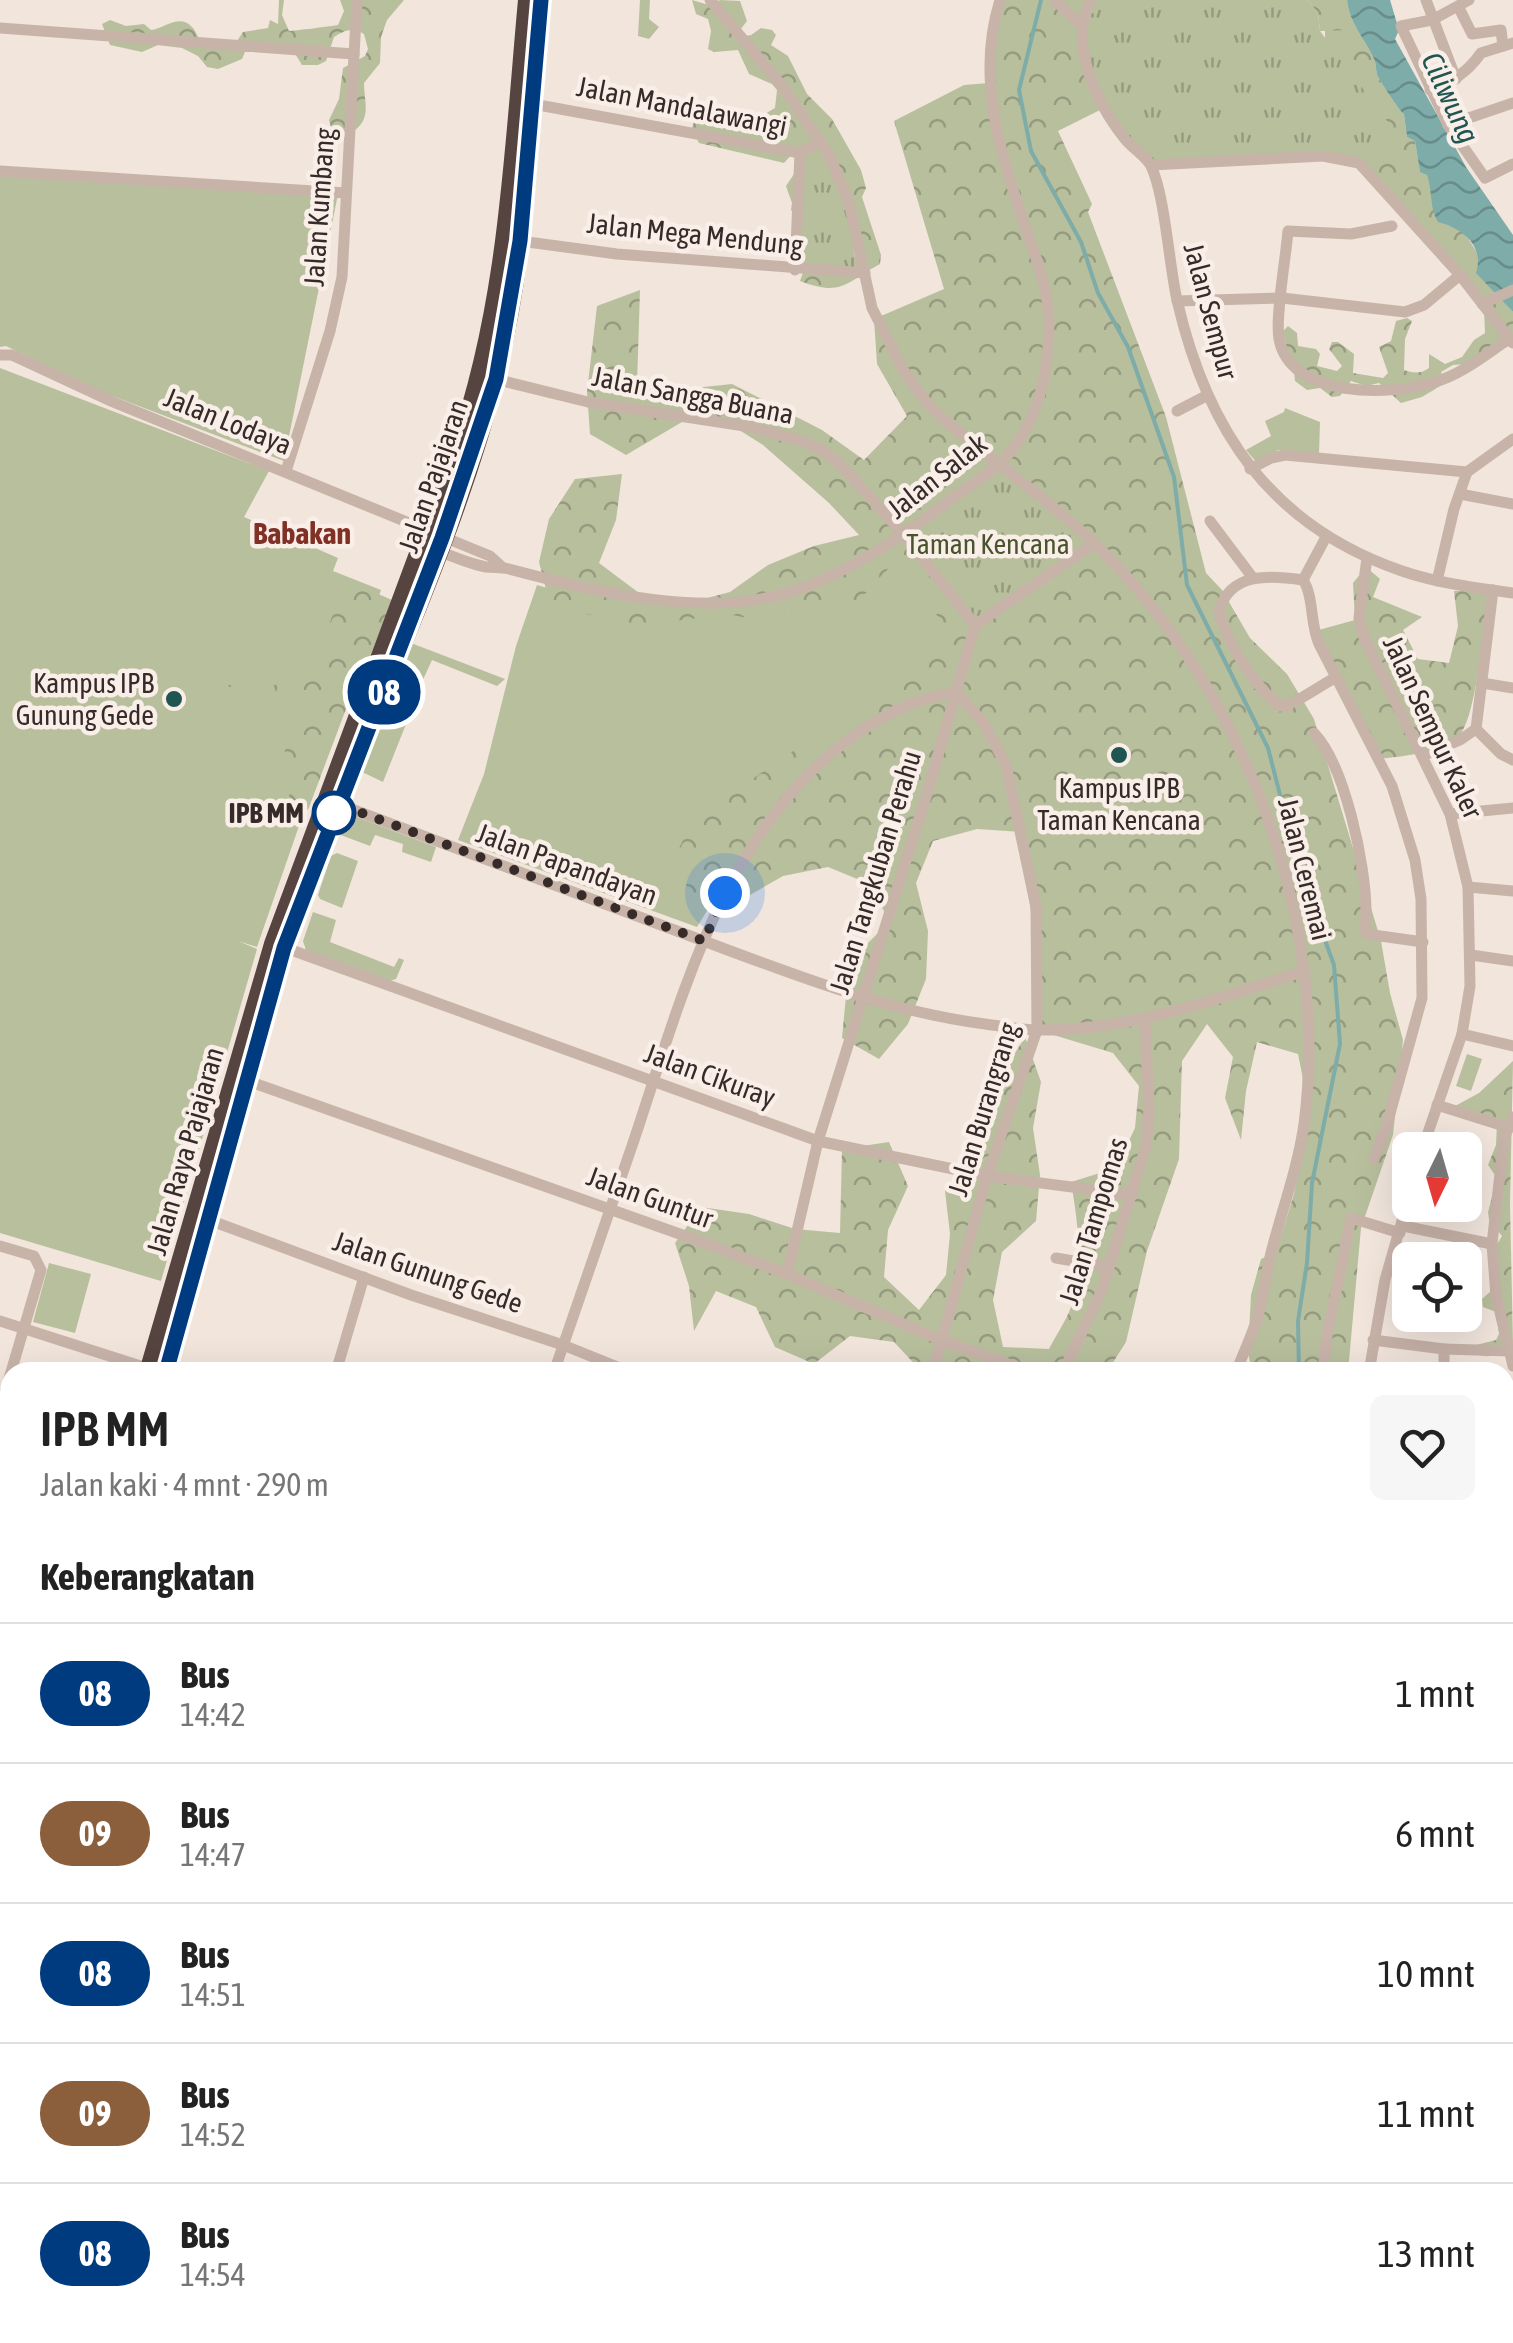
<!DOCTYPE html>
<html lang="id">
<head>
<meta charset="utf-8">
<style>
	:root { --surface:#fff; --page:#f6f6f6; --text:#222; --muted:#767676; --line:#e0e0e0 }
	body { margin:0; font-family:"Asap Condensed",sans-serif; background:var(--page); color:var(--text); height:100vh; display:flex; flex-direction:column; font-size:38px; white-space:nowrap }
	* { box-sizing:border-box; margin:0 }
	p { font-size:32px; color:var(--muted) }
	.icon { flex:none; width:55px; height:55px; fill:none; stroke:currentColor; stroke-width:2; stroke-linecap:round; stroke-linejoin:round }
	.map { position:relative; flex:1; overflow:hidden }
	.panel { position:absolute; left:0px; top:1362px; width:1515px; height:982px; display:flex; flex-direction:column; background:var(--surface); border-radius:30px 30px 0 0; box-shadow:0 10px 40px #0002 }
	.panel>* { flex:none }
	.badge { padding:0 20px; border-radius:32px; font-size:35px; line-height:65px }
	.needle { width:65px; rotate:185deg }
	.buttons { position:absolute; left:1392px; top:1132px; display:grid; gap:20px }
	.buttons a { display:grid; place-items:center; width:90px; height:90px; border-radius:15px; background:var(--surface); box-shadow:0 10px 40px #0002; font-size:50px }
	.you { position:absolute; width:50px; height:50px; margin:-25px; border:8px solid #fff; border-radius:50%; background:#1a73e8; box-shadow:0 0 0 15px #1a73e833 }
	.map>.badge { position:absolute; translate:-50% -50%; box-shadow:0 0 0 5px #fff }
	h2 { padding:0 40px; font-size:38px; line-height:90px }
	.round { display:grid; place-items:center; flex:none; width:105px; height:105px; border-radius:15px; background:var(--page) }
	.overview { display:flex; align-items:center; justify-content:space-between; height:170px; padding:0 40px }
	h1 { font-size:48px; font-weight:600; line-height:75px }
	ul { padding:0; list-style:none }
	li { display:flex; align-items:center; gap:30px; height:140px; padding:0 40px; border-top:2px solid var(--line) }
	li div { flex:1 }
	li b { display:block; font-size:38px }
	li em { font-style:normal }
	li .badge { min-width:110px; font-weight:700; text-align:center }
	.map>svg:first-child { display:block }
</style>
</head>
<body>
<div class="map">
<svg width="1513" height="2343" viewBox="0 0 1513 2343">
	<defs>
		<pattern id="forest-crowns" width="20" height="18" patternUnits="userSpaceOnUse" patternTransform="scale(2.5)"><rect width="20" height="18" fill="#b8bf9d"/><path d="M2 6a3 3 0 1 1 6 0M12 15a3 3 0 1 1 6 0" fill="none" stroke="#969b80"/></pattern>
		<pattern id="park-tufts" width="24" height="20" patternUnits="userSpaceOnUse" patternTransform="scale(2.5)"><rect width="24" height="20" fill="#b8bf9d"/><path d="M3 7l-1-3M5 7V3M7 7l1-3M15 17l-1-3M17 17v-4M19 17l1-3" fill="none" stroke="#969b80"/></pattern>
		<pattern id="water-waves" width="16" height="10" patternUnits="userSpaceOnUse" patternTransform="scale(2.5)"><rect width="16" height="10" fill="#7daca9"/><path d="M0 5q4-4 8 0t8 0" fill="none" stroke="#678c8a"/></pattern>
	</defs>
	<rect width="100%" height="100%" fill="#f1e5dc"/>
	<g fill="#b8bf9d">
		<polygon points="640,0 650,0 649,19 659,27 649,39 638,36"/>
		<polygon points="1325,30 1348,30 1349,68 1325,68"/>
		<polygon points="0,174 338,194 284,461 94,389 6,346 0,347"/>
		<polygon points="0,368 269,471 244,517 338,558 333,571 381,590 257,947 238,941 257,949 161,1281 0,1233"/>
		<polygon points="1285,408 1320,422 1319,454 1278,450 1258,464 1246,450 1271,436 1265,421 1284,412"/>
		<polygon points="906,545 967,625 950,686 742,854 697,927 458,840 484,774 516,646 537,585 568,594 780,605 789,615 781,604"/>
		<polygon points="411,643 505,679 497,686 432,660 420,686 398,677"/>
		<polygon points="392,689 416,699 383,782 360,771"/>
		<polygon points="346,813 436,847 431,862 402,852 403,844 375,835 370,846 338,834"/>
		<polygon points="337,853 358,861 342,908 320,899 318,895 331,856"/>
		<polygon points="313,912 336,920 330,942 394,967 399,958 404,960 396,979 389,981 306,950 303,941"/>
		<polygon points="1467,1054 1482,1059 1471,1091 1456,1086"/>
		<polygon points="49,1263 91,1274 75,1333 33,1322"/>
	</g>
	<g fill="url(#forest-crowns)">
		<path d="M279,0h5l-2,15 7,16c3,0 45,-5 49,-6l6,-14 -4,-11h64l-17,20 -6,17 -1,26 -16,20c0,19 8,35 -10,48h-16l-7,-4 -2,-7 10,-21 4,-31 22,-12 3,-7 -4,-15c-11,-7 -19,-4 -30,3l-8,24 -8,4h-16l-8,-13h-49l-3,7 -24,10 -11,-2 -9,-11 -16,-8 -24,-3 -16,7 -32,-7 -8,-21 8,-4 16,6 18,-2 7,6c13,-1 28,-17 41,-3 4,4 5,10 10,15l33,2 8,-12 25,-4 2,-8 8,4z"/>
		<path d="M692,0l17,5 11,-5 20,1 7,20 -13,17 17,-3 10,-7 11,2 4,5 -5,10 17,11 19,38 25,25 29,51 5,18 -4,9 19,58 -1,9c-35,19 -38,33 -80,17l4,-11 35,-18 17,5 5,-4 -70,-43 1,-7 -6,-17 10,-15 -1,-20 -11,12 -85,-20 -7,-15 2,-6c33,-2 48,7 81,-14l2,-18 -5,-6 -23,-10 -11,-24 -24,2 -6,-3 3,-18 -3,-12 -12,-5z"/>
		<path d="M1000,0h137l-33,108 -46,23 34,73 -4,8 78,205 40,156 16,17 28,48 37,36 27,45 67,222 9,52 13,47 -10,95 -32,93 -13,144h-96l-4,-20 3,-57 10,-36 15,-7 18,-58 10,-53 3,-42 -9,-45 -41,-12 -11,49 -5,49 -16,-42 8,-41 -26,-33 -25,37 -3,98 -32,92 -21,91 -19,30h-185l-28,-30 -44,-6 -36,28 -39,-17 -19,-40 -40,-16 -22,40 -5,-45 -14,-43 26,-36 48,7 46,15 45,4 2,-84 47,-7 19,44 -20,44 -4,47 35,33 27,-35 4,-41 -5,-43 51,-73 6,-44 23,-37 16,45 -8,46 7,47 -4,46 -34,31 -9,48 10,47 46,2c7,-14 17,-28 22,-42 13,-41 7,-84 0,-125l45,-14 19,-40 4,-42 -26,-33 -76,-23 1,-67 -18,-131 -43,-3 -44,12 -17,42 12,48 -2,48 -18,45 -29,35 -37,-21 4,-42 10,-41 34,-34 -23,-38 -39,-16 -45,9 -40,23h-49l-21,-39 21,-41 114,-78 47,-21 10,1 11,-11 2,-24 38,-31 36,-12 -12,-15 1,-8 -7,-8v-18l-17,-11v-17l-7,-4 -9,6 -10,-2 -12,12 -2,11h-7l-16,15 -16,7 -10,-7 -14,2 -13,-3 -9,9 -11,2 -5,10 -48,-10 -92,12 -86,-21 -11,-43 10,-43 26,-40 47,-5 -6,46 -17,43 40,30 45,11 46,-12 38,-27 46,-19 45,-11 -30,-32 -66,-58 -38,-24 -43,1 -56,33 -36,-21 -3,-42 10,-86 43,-16 -3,95 48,4 47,-5 90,46 42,30 43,-44 -30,-52 -3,-45 70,-30 -50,-168 70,-36 25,-2z"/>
		<path d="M1307,0h40c2,23 18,39 27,59 2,3 2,12 3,16 2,4 23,36 27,39l3,23 8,4 5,30 7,4 26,51 9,3 16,25 1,20 34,38v34c-25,2 -26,0 -46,18l-14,1 -12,7 4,11 -23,14 -21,6 -22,-20 -13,3 -15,-5 -11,15 -8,1 -12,-9 -13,2 -12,-9c0,-14 -10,-33 -12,-50l5,-5 9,7 1,13 18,3 4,5 -3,12 20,5 5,-5 -13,-17 3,-7h6l16,12 -1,19 30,5 5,-5 -9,-26 12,-6 5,-20 11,-3 5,3 -7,18 -1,31c9,3 17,4 25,-2v-14l16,10 17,-7 12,-17 11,-7 -1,-22 -125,-148 -37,-95 26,-1v-37l-28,1 -2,-18z"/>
		<path d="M1366,567l14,12 -7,18 49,20 -19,13 15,29 31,4 9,-37 -4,-35 35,-1c-4,26 -13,132 -30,145 -23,19 -54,21 -82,24l-62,-128 40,-11 -2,-37z"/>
		<polygon points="346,580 392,600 358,687 313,667"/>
		<polygon points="309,676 352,693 308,810 288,802 290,791 272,783 299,716 302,688"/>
		<path d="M1513,1061l-3,143 3,141c-17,5 -18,17 -38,8l-3,-7 24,-6 3,-6 -3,-22 -13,-5 -1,-8 10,-9 2,-41 8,-13 -13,-16 -1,-8 9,-34 -9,-13 8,-20 1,-22 -42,-17 24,-13z"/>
		<polygon points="1505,1558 1513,1559 1513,1641 1505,1643"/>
		<polygon points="1508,2202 1513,2204 1513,2261 1505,2254"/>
	</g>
	<g fill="url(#park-tufts)">
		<polygon points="1104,0 1307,0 1318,13 1320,31 1399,137 1405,155 1359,163 1341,158 1151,165 1127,142 1092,75 1083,19 1103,7"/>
		<polygon points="821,146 848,208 857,271 800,264 803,154"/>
		<polygon points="992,471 1003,473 1074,534 1079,543 1078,548 979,616 969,614 910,535"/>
		<polygon points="238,664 280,683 270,705 228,686"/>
	</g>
	<g fill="url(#water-waves)">
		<path d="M1347,0h43l9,30 -4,9 71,128 47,68v77l-37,-39c9,-27 -14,-45 -38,-51 -9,-16 -5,-29 -11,-47l-7,-3 -5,-31 -8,-4 -3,-23c-4,-2 -25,-35 -27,-39 -1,-4 -1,-13 -3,-16 -9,-20 -25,-36 -27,-59z"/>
		<polygon points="1513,1645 1513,1850 1505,1832 1505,1654"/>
	</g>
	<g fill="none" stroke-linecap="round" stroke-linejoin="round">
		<g stroke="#7daca9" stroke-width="4">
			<polyline points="1041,0 1019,90 1031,151 1081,242 1098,293 1128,347 1174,477 1187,585 1268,748 1299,869 1334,965 1340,1044 1312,1183 1307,1263 1298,1321 1299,1372"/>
			<polyline points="116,2343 117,2335"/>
		</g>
		<polyline stroke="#7daca9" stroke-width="20" points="977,2335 978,2343"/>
		<g stroke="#c8b3a9" stroke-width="11">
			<path d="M710,0l73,87 46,68 20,47 23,106 32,63 22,31 16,16c61,52 130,97 184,158 128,143 203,356 178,548 -6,42 -21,83 -32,125 -6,22 -8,45 -14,67 -6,19 -15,38 -22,56"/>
			<polyline points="1055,0 1080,25"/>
			<path d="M1091,0c-24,43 6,104 34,139 7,9 21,17 26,27 14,29 18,99 26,134 30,131 94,226 225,271 35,12 74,17 111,22"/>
			<polyline points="1426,0 1456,79"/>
			<polyline points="1469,0 1432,20 1401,26 1448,125 1485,178 1513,164"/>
			<polyline points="1459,8 1472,34 1501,30 1503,46"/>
			<polyline points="0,28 354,54"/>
			<path d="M1430,90c23,-9 37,-17 51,-37l32,-10"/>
			<polyline points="533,104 800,153 820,142"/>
			<polyline points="1448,125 1513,103"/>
			<polyline points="1151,165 1323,156 1359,163 1460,275 1513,343"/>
			<polyline points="0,171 346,193"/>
			<path d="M1392,226l-41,8 -63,-3c-2,26 -13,86 -9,108 11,60 113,57 156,43 27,-8 50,-27 74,-43"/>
			<polyline points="520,241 617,254 865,273"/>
			<polyline points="795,270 800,153"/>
			<polyline points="1177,301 1282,298 1405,312 1424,305 1460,275"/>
			<polyline points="1482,304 1513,290"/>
			<polyline points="0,355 12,355 113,402 490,556 501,566"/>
			<polyline points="495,379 588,402 751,427 805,442 824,451 840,464 904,535 975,625"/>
			<polyline points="1177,411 1206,396"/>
			<polyline points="1250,469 1271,458 1285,455 1467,472 1454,509 1437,581"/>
			<polyline points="286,471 330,331 342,277 357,0"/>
			<polyline points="1467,472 1513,439"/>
			<polyline points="1460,494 1513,504"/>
			<polyline points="1210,521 1253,578"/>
			<path d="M422,544c20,8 43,19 64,23 8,1 15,0 23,2 84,22 199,51 284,22 57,-19 110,-55 157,-91 16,-12 34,-23 49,-36 41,-38 53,-101 49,-155 -2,-27 -13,-54 -22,-80 -25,-75 -51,-150 -26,-229"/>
			<polyline points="1367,558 1359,618 1364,637 1450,814 1468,887 1470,986 1462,1034 1422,1150"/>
			<path d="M1303,580c11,16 7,45 16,64l73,142 23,74 6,39 1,99 -36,130 -12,31"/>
			<polyline points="1303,580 1326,537"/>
			<polyline points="1493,590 1476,729 1501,754 1513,760"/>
			<polyline points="1482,683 1513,688"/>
			<polyline points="1298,700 1336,677"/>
			<path d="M1289,705l-9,1c-23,-16 -55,-67 -61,-95 11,-39 51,-36 84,-31"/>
			<path d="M1314,733c31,32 52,133 52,178 0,8 -1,15 0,23l57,8"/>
			<polyline points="1422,756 1460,740 1476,729"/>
			<path d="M338,804c121,46 242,91 363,136 94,35 184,71 284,84 17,2 35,6 53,6 92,1 179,-31 266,-59"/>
			<polyline points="1450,814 1513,808"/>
			<polyline points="1468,887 1513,891"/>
			<polyline points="283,947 818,1141 987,1176 1133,1195"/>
			<polyline points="1471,955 1513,961"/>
			<polyline points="1462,1034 1513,1046"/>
			<polyline points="248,1081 691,1238 787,1274 941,1340 1030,1372"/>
			<polyline points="1437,1105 1507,1127"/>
			<polyline points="1513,1117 1504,1139 1492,1244 1496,1296 1513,1366"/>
			<polyline points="209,1220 411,1295 563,1345 630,1372"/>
			<polyline points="1403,1226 1492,1244"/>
			<polyline points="0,1246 34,1256 41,1270 11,1372"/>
			<polyline points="1056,1258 1109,1267"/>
			<polyline points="787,1274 818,1141 929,787 975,625 1095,543"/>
			<polyline points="0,1321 153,1370"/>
			<polyline points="1373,1340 1444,1349"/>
			<polyline points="336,1372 364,1277"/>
			<path d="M554,1372c26,-76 53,-152 79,-229 49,-146 92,-320 226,-411 31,-20 60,-36 97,-39"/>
			<polyline points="933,1372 987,1176 1037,1030 1036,907 1006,765 983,722 956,693"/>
			<polyline points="1063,1372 1102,1290 1146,1146 1149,1110 1145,1020"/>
			<polyline points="1323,1372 1327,1336 1351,1218 1400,1233"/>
			<polyline points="1369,1372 1385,1280 1410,1193"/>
			<polyline points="1444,1372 1444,1349 1510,1351"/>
			<polyline points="10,1375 2,1402 10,1411"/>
			<polyline points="1505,1554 1513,1496"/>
			<polyline points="0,1663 10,1666"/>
			<polyline points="0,1683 10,1686"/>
			<polyline points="1505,1719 1513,1721"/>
			<polyline points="851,2335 869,2343"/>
			<polyline points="1004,2335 1005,2343"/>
			<polyline points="1167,2335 1171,2343"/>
			<polyline points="736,2343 739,2335"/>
			<polyline points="1023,2343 1029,2335"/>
			<polyline points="1075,2343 1079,2335"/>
			<polyline points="1193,2343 1200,2335"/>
		</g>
		<polyline stroke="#77605a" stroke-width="15" points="1505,2332 1513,2322"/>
		<g stroke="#564440" stroke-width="18">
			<path d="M318,854c60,-158 136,-313 178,-477 31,-122 34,-252 45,-377"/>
			<path d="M148,1372l125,-428 184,-495c51,-145 56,-297 70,-449"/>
			<polyline points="166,1372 276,978"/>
			<polyline points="0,1891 10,1855"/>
			<polyline points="0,1947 10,1911"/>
		</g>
	</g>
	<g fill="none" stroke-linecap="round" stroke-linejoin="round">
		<defs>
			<polyline id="line" points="166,1372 284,948 442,538 496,379 520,241 541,0"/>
		</defs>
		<use href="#line" stroke="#fff" stroke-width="22"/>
		<use href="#line" stroke="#003b80" stroke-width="15"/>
		<polyline stroke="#362b28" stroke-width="10" stroke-dasharray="0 18" points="334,813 338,804 704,941 725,893"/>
	</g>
	<g fill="#205552" stroke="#f9efe8" stroke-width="4">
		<circle cx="174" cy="699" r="10"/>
		<circle cx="1119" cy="755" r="10"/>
	</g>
	<circle fill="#fff" stroke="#003b80" stroke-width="5" cx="334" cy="813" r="20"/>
	<g text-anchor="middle" stroke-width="9" stroke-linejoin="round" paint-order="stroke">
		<g font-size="28" fill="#362b28" stroke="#f9efe8">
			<text transform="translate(682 106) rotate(11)" y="10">Jalan Mandalawangi</text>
			<text transform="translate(319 207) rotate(-86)" y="10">Jalan Kumbang</text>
			<text transform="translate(695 234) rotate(6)" y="10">Jalan Mega Mendung</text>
			<text transform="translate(1211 311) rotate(75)" y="10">Jalan Sempur</text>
			<text transform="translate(693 395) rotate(11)" y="10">Jalan Sangga Buana</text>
			<text transform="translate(228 421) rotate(22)" y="10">Jalan Lodaya</text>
			<text transform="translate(433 476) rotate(-71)" y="10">Jalan Pajajaran</text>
			<text transform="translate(937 476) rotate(-38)" y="10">Jalan Salak</text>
			<text transform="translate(1433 727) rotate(65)" y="10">Jalan Sempur Kaler</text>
			<text transform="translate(567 864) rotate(20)" y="10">Jalan Papandayan</text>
			<text transform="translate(1305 869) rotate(76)" y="10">Jalan Ceremai</text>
			<text transform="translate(875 872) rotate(-73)" y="10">Jalan Tangkuban Perahu</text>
			<text transform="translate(710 1075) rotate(20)" y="10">Jalan Cikuray</text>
			<text transform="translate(983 1109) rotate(-73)" y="10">Jalan Burangrang</text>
			<text transform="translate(185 1151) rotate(-74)" y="10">Jalan Raya Pajajaran</text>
			<text transform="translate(650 1197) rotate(20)" y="10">Jalan Guntur</text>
			<text transform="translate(1093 1221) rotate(-73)" y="10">Jalan Tampomas</text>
			<text transform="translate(428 1272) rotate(19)" y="10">Jalan Gunung Gede</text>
		</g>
		<g font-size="28" fill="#49532d" stroke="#f9efe8">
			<text x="988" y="554">Taman Kencana</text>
		</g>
		<g font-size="28" fill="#362b28" stroke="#f9efe8" text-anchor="end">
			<text x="154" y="693">Kampus IPB<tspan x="154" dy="32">Gunung Gede</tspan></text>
			<text x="1119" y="798" text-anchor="middle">Kampus IPB<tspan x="1119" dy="32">Taman Kencana</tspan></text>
		</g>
		<g font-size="28" font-weight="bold" fill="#362b28" stroke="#f9efe8" text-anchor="end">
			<text x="304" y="823">IPB MM</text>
		</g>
		<g font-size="30" font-style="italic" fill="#205552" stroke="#f9efe8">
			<text transform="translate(1450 98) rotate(65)" y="10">Ciliwung</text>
		</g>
		<g font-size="30" font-weight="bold" fill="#803025" stroke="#f9efe8">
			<text x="302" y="544">Babakan</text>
		</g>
	</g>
</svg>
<div class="buttons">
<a><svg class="needle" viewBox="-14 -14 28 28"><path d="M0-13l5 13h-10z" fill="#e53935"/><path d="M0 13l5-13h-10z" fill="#767676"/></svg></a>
<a><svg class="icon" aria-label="locate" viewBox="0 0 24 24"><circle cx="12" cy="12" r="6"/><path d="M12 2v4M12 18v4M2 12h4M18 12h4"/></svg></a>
</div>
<div class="you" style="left:725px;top:893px"></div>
<b class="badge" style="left:384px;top:692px;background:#003b80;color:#fff">08</b>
<section class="panel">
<div class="overview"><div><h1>IPB MM</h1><p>Jalan kaki · 4 mnt · 290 m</p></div><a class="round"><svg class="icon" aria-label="heart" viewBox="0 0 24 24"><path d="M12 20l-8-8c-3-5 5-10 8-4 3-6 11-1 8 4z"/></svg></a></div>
<h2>Keberangkatan</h2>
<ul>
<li><span class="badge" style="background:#003b80;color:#fff">08</span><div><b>Bus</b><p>14:42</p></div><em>1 mnt</em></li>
<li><span class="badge" style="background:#8b5e3c;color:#fff">09</span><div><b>Bus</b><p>14:47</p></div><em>6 mnt</em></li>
<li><span class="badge" style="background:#003b80;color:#fff">08</span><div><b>Bus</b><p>14:51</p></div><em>10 mnt</em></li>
<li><span class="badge" style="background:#8b5e3c;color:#fff">09</span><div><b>Bus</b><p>14:52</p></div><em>11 mnt</em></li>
<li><span class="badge" style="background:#003b80;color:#fff">08</span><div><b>Bus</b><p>14:54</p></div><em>13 mnt</em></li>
</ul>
</section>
</div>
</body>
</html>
